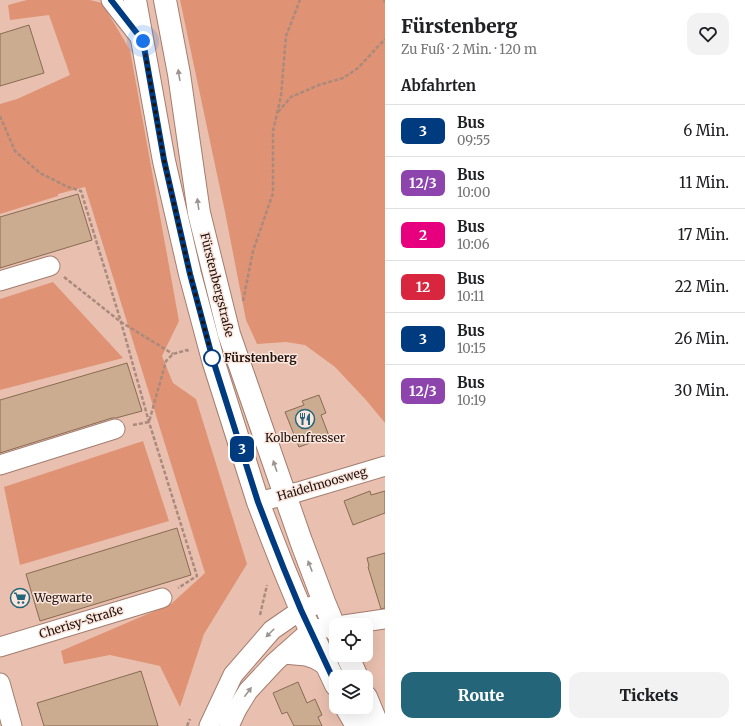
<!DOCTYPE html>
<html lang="de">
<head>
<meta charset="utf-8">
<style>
	:root { --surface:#fff; --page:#f2f2f2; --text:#202124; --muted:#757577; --line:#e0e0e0; --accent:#25657a }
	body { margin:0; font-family:Merriweather,serif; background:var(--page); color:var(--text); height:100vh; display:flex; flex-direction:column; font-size:15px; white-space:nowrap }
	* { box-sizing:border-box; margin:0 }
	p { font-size:13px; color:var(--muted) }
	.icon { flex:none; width:22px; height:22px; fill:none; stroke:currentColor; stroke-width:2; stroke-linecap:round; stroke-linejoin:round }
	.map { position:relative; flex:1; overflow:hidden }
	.sheet { display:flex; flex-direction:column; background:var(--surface); width:360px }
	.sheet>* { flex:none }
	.badge { padding:0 8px; border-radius:6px; font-size:14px; line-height:26px }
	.tools { position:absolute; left:329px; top:618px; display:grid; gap:8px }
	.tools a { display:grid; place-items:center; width:44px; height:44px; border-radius:8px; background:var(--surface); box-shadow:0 4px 16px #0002; font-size:20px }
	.you { position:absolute; width:20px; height:20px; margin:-10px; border:3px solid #fff; border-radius:50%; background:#1a73e8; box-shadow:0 0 0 6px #1a73e833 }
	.map>.badge { position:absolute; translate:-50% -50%; box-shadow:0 0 0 2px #fff }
	h2 { padding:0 16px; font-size:15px; line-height:36px }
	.round { display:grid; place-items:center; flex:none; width:42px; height:42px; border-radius:12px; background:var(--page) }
	.overview { display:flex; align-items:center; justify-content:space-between; height:68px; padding:0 16px }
	h1 { font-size:19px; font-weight:800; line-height:30px }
	.button { display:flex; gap:8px; margin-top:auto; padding:8px 16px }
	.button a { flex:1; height:46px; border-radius:12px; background:var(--accent); color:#fff; font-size:16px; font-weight:800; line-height:46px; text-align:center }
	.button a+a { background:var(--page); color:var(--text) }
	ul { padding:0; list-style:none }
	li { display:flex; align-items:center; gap:12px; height:52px; padding:0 16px; border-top:1px solid var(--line) }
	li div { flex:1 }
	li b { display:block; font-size:15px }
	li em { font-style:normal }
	li .badge { min-width:44px; font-weight:700; text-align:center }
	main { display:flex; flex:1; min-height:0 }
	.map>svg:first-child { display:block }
</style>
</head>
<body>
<main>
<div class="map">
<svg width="385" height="726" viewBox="0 0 385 726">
	<rect width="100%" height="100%" fill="#e9c0b0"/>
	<g fill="#df9374">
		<polygon points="27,0 90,0 102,3 130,50 179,321 162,356 173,383 196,399 247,564 204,634 180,707 160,666 110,655 64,664 61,651 171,604 205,573 85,187 58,194 58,196 0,214 0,104 17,99 70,75 49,15 10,20 8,5"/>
		<polygon points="180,0 385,0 385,423 366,400 335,367 305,345 286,342 257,344 246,320 225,212"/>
		<polygon points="53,282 123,358 0,390 0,299"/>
		<polygon points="143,441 169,521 20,565 4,487"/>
	</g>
	<g fill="#ccac90" stroke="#886b52">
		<polygon points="29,25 44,73 0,86 0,34"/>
		<polygon points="78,194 92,240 0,268 0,217"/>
		<polygon points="127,363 142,411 116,418 112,418 0,453 0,400"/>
		<polygon points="319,395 326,413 321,415 329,436 299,447 285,412 304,405 302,401"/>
		<polygon points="370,491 371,495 385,491 385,513 353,525 344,501"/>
		<polygon points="177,528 191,575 40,621 26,574"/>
		<polygon points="385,553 385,608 381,609 368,567 369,566 367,558"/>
		<polygon points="141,671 158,726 44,726 37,703"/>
		<polygon points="298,682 307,703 315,699 322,715 318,717 322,726 294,726 287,712 282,714 273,693"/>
	</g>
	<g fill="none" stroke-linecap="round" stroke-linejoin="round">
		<defs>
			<g id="street">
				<polyline points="111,0 143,41"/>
				<polyline points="0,281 50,266"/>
				<polyline points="0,465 115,429"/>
				<polyline points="258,502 298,492 385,466"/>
				<polyline points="344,625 385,619"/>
				<polyline points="0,647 162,598"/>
				<polyline points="284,654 306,656 315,659 327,666"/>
				<polyline points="0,683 12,726"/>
				<polyline points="209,726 233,675 272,630 301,610 324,602"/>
				<polyline points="229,726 237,709 248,691 275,662 311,630 336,626"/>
			</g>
			<g id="secondary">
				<polyline points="135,0 164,161 190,274 213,360 258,502 271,536 284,569 301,610 336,685"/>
				<polyline points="165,0 179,74 199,213 229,334 301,541 324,602 336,631"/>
				<polyline points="347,655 357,677"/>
				<polyline points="366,697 378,726"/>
				<polyline points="346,707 357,726"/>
			</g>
		</defs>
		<use href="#street" stroke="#a47d6e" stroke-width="21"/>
		<use href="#secondary" stroke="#a47d6e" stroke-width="24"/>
		<g stroke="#aa8a7d" stroke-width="2.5" stroke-dasharray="4 2" stroke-linecap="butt">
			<polyline points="384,0 385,2"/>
			<polyline points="278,112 291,97 319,85 343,78 358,68 385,39"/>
			<polyline points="0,116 15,151 40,173 68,187 81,191 121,322 149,422 197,576 178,588"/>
			<polyline points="64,277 121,322 173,354"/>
			<polyline points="243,301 253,251 273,193 273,131 281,96 286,36 300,0"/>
			<polyline points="133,425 149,422 166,361 173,354 187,350 189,352"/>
			<polyline points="260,615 267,585"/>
			<polyline points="187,726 190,719"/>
		</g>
		<use href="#street" stroke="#fff" stroke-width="19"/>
		<use href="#secondary" stroke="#fff" stroke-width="22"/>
	</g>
	<defs><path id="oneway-solid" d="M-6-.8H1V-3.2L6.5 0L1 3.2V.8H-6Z"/></defs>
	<g fill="#9b9492">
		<use href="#oneway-solid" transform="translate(179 75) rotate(-99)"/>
		<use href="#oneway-solid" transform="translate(198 204) rotate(-98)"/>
		<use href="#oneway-solid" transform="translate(275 466) rotate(-109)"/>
		<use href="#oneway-solid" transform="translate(310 566) rotate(-111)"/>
		<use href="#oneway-solid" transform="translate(270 633) rotate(135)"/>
		<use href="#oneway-solid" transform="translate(248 692) rotate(-53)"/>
	</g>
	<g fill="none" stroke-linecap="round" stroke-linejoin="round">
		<defs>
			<polyline id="line" points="111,0 143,41 164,160 190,274 213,360 258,502 271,536 284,569 301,610 336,685"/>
		</defs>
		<use href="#line" stroke="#fff" stroke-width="9"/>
		<use href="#line" stroke="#003b80" stroke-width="6"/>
		<polyline stroke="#20120c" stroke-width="4" stroke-dasharray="0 7.2" points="143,41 164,160 190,274 213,360 212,358"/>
	</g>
	<defs>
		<symbol id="restaurant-ring" viewBox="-11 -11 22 22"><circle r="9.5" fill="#fbe6dd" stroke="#25657a" stroke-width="1.5"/><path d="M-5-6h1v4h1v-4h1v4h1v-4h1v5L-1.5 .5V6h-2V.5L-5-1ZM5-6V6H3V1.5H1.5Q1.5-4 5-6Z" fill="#25657a"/></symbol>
		<symbol id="supermarket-ring" viewBox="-11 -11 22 22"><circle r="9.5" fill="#fbe6dd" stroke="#25657a" stroke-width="1.5"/><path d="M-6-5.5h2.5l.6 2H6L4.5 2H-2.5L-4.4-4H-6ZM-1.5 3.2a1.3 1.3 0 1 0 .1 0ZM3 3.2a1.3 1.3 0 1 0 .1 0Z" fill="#25657a"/></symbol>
	</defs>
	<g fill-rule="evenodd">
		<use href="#restaurant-ring" x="294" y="408" width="22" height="22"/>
		<use href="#supermarket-ring" x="9" y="587" width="22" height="22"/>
	</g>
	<circle fill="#fff" stroke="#003b80" stroke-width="2" cx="212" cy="358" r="8"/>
	<g text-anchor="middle" stroke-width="3" stroke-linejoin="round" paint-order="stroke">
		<g font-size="12" fill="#20120c" stroke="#fbe6dd">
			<text transform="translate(217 285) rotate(76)" y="4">Fürstenbergstraße</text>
			<text transform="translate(322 484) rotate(-16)" y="4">Haidelmoosweg</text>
			<text transform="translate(81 622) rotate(-17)" y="4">Cherisy-Straße</text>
		</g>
		<g font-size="12" font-weight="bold" fill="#20120c" stroke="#fbe6dd" text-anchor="start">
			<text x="224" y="362">Fürstenberg</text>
		</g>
		<g font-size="12" fill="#20120c" stroke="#fbe6dd">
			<text x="305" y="442">Kolbenfresser</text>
			<text x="34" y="602" text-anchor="start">Wegwarte</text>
		</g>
	</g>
</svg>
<div class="tools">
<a><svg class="icon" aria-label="locate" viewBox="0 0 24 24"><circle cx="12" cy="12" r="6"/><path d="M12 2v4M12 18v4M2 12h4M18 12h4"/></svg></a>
<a><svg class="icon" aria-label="layers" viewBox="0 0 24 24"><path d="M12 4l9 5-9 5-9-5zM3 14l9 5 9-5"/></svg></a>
</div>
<div class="you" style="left:143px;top:41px"></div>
<b class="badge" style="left:242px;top:449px;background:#003b80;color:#fff">3</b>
</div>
<section class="sheet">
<div class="overview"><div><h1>Fürstenberg</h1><p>Zu Fuß · 2 Min. · 120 m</p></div><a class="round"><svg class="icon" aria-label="heart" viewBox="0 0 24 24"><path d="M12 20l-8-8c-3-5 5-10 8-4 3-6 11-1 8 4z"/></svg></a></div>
<h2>Abfahrten</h2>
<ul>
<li><span class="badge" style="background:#003b80;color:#fff">3</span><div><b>Bus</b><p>09:55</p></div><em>6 Min.</em></li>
<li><span class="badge" style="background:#8e44ad;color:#fff">12/3</span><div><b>Bus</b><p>10:00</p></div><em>11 Min.</em></li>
<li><span class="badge" style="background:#e6007e;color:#fff">2</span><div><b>Bus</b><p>10:06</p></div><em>17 Min.</em></li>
<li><span class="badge" style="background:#d7263d;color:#fff">12</span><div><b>Bus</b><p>10:11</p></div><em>22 Min.</em></li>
<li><span class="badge" style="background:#003b80;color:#fff">3</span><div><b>Bus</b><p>10:15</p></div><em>26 Min.</em></li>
<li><span class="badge" style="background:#8e44ad;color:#fff">12/3</span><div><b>Bus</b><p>10:19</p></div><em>30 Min.</em></li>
</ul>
<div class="button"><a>Route</a><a>Tickets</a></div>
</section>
</main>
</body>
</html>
